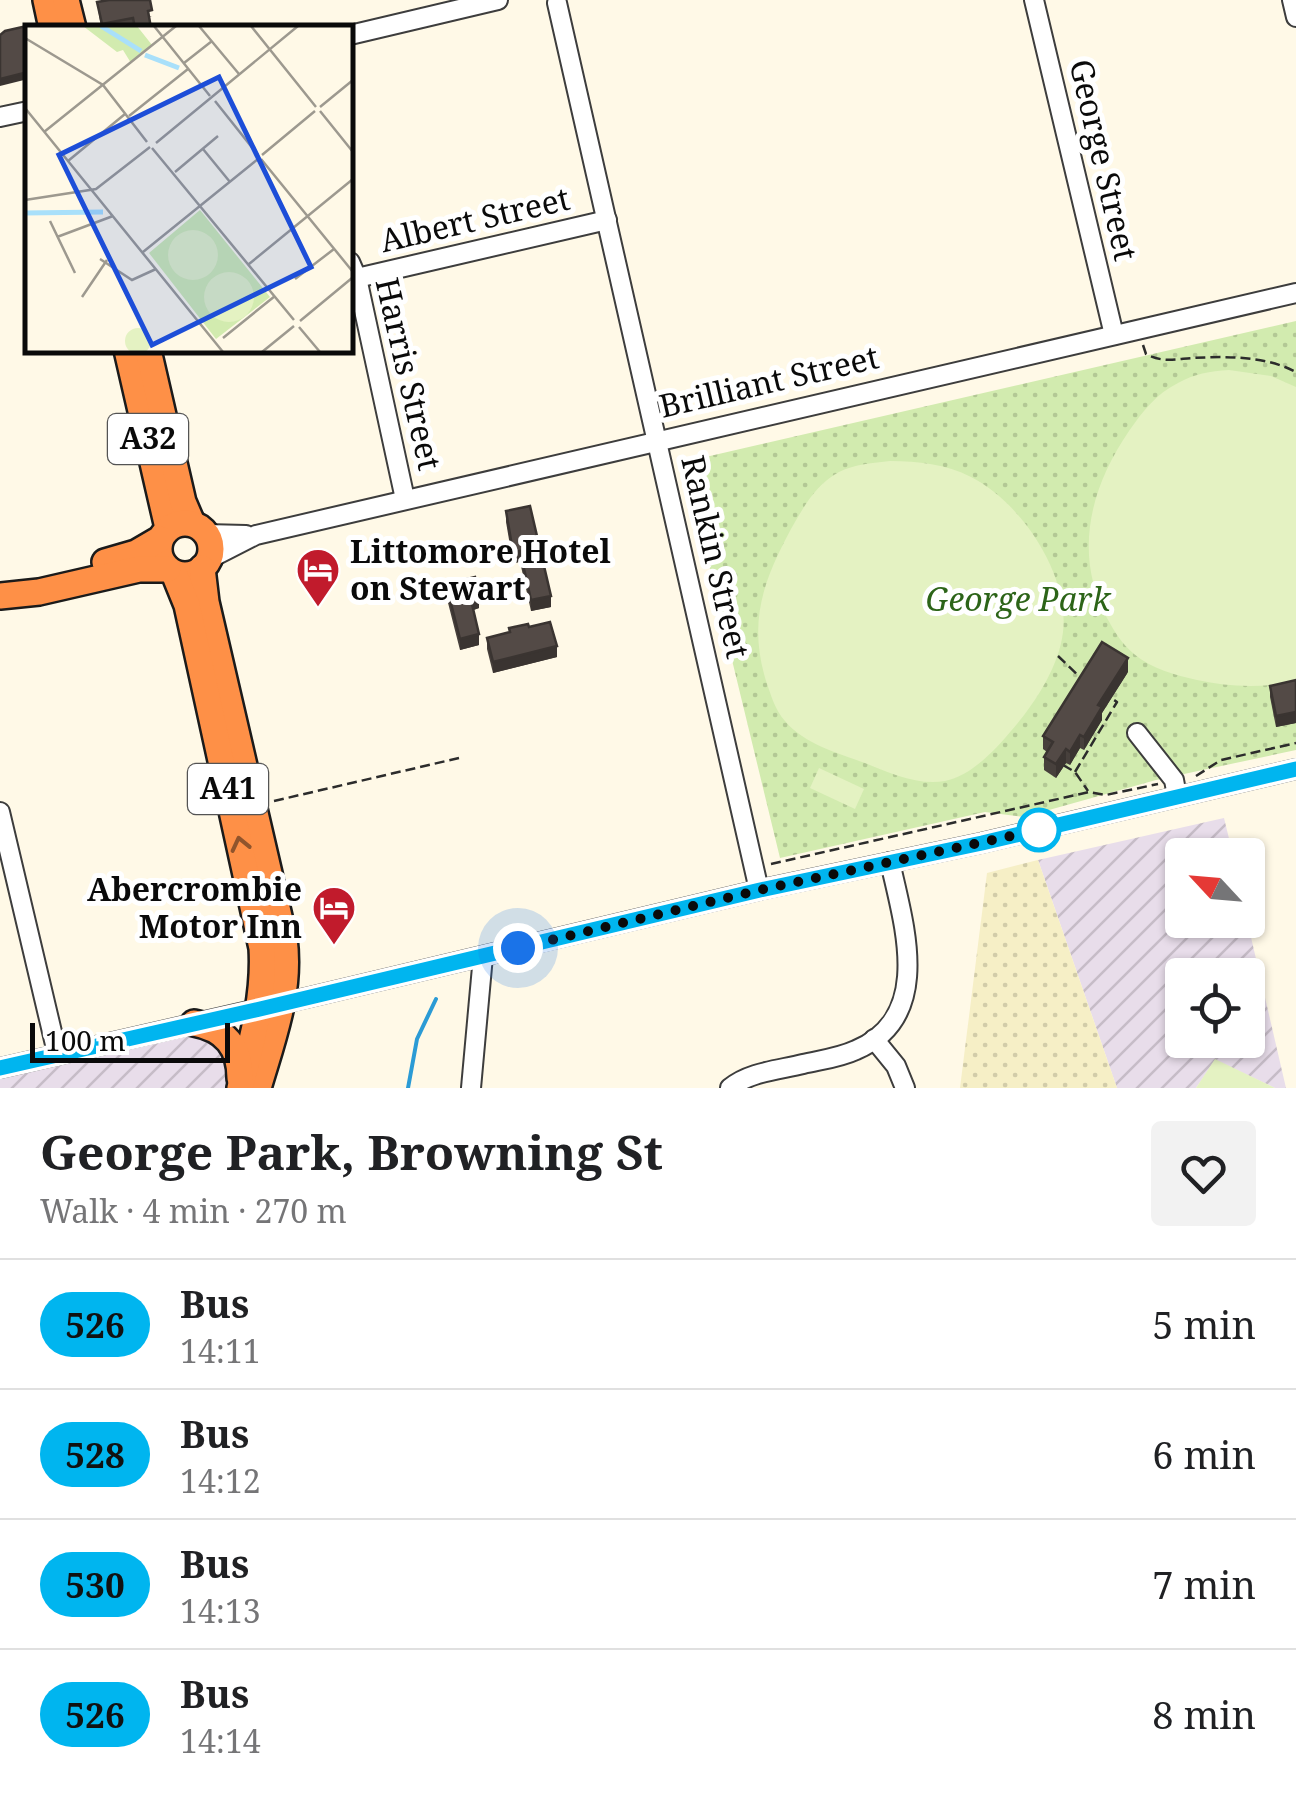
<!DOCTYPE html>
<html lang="en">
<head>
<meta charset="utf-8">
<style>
	:root { --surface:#fff; --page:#f2f2f2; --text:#202124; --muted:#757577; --line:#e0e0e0 }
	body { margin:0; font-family:"Noto Serif",serif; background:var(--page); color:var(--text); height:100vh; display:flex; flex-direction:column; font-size:38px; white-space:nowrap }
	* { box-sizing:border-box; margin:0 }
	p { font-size:32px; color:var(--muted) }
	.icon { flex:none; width:55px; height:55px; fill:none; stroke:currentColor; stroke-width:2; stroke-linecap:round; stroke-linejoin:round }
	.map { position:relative; height:1088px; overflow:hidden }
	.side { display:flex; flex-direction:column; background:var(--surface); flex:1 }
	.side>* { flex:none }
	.badge { padding:0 20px; border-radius:32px; font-size:35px; line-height:65px }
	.needle { width:65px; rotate:296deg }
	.fabs { position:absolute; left:1165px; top:838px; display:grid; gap:20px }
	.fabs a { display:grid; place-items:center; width:100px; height:100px; border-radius:10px; background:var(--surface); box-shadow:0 2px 8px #0004; font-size:50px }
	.scale { position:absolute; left:30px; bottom:25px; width:200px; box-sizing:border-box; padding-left:10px; border:5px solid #0a0a0a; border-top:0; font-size:28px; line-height:35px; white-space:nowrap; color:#0a0a0a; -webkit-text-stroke:8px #fff; paint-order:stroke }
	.you { position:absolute; width:50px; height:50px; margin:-25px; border:8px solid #fff; border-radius:50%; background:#1a73e8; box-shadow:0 0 0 15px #1a73e833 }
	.map>.badge { position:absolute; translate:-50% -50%; box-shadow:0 0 0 5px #fff }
	.round { display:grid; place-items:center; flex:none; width:105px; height:105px; border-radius:10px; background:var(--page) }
	.head { display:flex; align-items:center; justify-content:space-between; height:170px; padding:0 40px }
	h1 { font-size:48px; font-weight:700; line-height:75px }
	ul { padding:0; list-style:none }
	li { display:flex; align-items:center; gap:30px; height:130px; padding:0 40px; border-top:2px solid var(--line) }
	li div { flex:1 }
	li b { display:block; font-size:38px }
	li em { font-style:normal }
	li .badge { min-width:110px; font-weight:700; text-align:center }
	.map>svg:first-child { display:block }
</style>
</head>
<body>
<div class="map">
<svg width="1296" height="1088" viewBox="0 0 1296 1088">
	<defs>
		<pattern id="industrial-furrows" width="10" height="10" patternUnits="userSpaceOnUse" patternTransform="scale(2.5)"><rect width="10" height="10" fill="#e8ddea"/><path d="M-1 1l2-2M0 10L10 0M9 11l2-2" fill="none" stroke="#c6bcc7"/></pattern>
		<pattern id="farmland-dots" width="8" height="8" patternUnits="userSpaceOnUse" patternTransform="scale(2.5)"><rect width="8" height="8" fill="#f6efc6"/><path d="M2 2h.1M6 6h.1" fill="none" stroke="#d2cca9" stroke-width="1.8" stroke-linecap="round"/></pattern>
		<pattern id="park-dots" width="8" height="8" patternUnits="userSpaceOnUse" patternTransform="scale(2.5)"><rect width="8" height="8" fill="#d2ebaf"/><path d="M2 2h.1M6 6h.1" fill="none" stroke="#b3c895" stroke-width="1.8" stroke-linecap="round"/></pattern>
	</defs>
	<rect width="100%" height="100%" fill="#fff9e7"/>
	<g fill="url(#industrial-furrows)" fill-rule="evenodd">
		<path d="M1224,818l9,37h-51v65h65l39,168h-11l-60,-28 -19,28h-79l-79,-228zM1182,975h66v65h-66z"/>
		<polygon points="194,1023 216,1029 239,1088 0,1088 0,1070"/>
	</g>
	<polygon fill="url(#farmland-dots)" points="1038,860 1117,1088 960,1088 987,873"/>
	<polygon fill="url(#park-dots)" points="1296,321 1296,750 1156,780 1024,817 985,812 780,858 684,462"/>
	<g fill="#e4f2c2">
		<path d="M1229,370l42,6 25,11v293c-32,9 -66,7 -99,0 -22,-5 -45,-11 -63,-26 -12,-10 -20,-23 -27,-36 -34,-64 -17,-130 22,-187 14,-20 27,-37 49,-48 16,-9 32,-12 51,-13z"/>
		<path d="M890,461c28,0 56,3 81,16 50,25 99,98 92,155 -4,35 -29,73 -52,99 -16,19 -40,45 -66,50 -26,5 -56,-8 -80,-18 -27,-10 -61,-19 -80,-42 -10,-11 -14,-26 -19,-40 -18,-59 -3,-100 25,-152 12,-21 25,-45 48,-57 16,-8 34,-9 51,-11z"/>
		<polygon points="819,768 864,789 855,809 810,788"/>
		<polygon points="1215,1059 1275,1088 1196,1088"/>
	</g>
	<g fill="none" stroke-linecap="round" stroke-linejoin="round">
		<polyline stroke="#2b9bd5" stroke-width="4" points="408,1088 417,1039 436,999"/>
		<defs>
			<g id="minor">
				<polyline points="1034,0 1114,335"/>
				<polyline points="1292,0 1296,17"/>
				<polyline points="557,3 759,890"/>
				<polyline points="350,35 498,0"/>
				<polyline points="0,117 28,111"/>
				<polyline points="350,262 357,278 405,499"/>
				<polyline points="357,278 607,220"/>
				<polyline points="206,534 246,535"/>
				<polyline points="209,559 256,535 1296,293"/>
				<polyline points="1137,733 1174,780 1177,796"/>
				<polyline points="0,812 57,1053"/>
				<polyline points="874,1039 896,1066 905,1088"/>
				<polyline points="0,1068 310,997 759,890 981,843 1296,769"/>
				<polyline points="471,1088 483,956"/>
				<path d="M730,1088c19,-16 49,-18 73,-24 17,-4 36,-6 53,-14 78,-33 48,-125 34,-188"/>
			</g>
			<g id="highway">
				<polyline points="46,0 52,28"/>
				<polyline points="66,0 73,28"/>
				<polyline points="127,350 168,528"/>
				<polyline points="148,350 183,502 192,523"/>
				<circle cx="185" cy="549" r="26"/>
				<polyline points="105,562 136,553 160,539"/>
				<path d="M202,568l4,34 78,336c7,54 -11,99 -26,150"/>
				<path d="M174,573l13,32 75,343c3,48 -10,93 -22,140"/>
				<polyline points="0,596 39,592 139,569 168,569"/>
				<path d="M194,1023c31,6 46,24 46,55"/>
			</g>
		</defs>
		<use href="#minor" stroke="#3d3d3d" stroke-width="22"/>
		<use href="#highway" stroke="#1b1b1b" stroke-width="30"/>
		<g stroke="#2c2c2c" stroke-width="2.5" stroke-dasharray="10 5" stroke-linecap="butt">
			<path d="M1143,345l3,9c16,9 30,5 47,4 34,-2 73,-2 103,14"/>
			<polyline points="1058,656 1082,679"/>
			<polyline points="1063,765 1075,772 1088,791"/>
			<polyline points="1075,772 1117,702 1111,698"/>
			<polyline points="1196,776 1221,760 1296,743"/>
			<polyline points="274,801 459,758"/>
			<polyline points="771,864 1089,792 1106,795 1158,784"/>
		</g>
		<use href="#minor" stroke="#fff" stroke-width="18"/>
		<use href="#highway" stroke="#fe9047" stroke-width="25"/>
	</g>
	<g fill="#47403c">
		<polygon points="97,2 152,17 149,17 151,28 134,28 133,25 118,28 101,28"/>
		<polygon points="506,511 551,607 531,611 520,562 513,563 506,522"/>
		<polygon points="446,584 479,608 473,610 479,645 460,650 446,595"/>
		<polygon points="529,627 557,657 493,673 487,649 487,638"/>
		<polygon points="1128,672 1102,713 1102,720 1084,750 1080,748 1070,765 1066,763 1056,778 1044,770 1044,757 1047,752 1043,749 1043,736"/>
		<polygon points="1296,680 1296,723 1276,727 1270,697 1270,686"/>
	</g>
	<g fill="#3a3431">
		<polygon points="28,72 28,79 0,86 0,79"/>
		<polygon points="520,551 520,562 513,563 513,552"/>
		<polygon points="551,596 551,607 531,611 531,600"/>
		<polygon points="479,597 479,608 471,611 471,600"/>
		<polygon points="479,634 479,645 460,650 460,639"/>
		<polygon points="557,646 557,657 493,673 493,662"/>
		<polygon points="1128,658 1128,672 1102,713 1102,720 1084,750 1084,737 1098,705"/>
		<polygon points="1296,712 1296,723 1276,727 1276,716"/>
		<polygon points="1080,735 1080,748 1070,765 1070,752"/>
		<polygon points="1066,749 1066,763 1056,778 1056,764"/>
	</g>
	<g fill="#534a46" stroke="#3a3431" stroke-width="2.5">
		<polygon points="109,0 150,0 152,10 148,11 151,28 135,28 133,18 102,24 97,2"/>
		<polygon points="31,25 31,28 28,28 28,72 0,79 0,35 5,31"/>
		<polygon points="530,506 551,596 531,600 520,551 513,552 506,511"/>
		<polygon points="475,577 479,597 471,600 479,634 460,639 446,584"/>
		<polygon points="550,622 557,646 493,662 487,638 510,632 509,628 528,624 529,627"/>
		<polygon points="1102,642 1128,658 1098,705 1102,707 1084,737 1080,735 1070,752 1066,749 1056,764 1044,757 1053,742 1043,736"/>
		<polygon points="1296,680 1296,712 1276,716 1270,686"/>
	</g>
	<defs><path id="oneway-chevron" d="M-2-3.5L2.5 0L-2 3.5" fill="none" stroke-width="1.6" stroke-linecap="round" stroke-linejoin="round" transform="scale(2.5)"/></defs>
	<use stroke="#90542c" href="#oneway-chevron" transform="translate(240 844) rotate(-103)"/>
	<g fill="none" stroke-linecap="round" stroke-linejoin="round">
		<defs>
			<polyline id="line" points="0,1068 260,1009 760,890 982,843 1296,769"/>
		</defs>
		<use href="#line" stroke="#fff" stroke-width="22"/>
		<use href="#line" stroke="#00b5ef" stroke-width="15"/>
		<polyline stroke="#0a0a0a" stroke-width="10" stroke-dasharray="0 18" points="518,948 760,890 1039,830"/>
	</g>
	<defs>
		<symbol id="hotel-pin" viewBox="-11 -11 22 30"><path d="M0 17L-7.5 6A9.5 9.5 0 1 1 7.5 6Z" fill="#c11b2c" stroke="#fff"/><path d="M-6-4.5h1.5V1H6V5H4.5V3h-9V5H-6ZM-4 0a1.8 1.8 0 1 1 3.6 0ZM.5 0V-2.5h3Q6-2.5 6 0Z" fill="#fff"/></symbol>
	</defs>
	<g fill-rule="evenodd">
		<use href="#hotel-pin" x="293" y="545" width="50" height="68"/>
		<use href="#hotel-pin" x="309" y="883" width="50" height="68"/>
	</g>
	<circle fill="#fff" stroke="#00b5ef" stroke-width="5" cx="1039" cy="830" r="20"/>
	<g text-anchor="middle" stroke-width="10" stroke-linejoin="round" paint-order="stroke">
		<g fill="#fff" stroke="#545454" stroke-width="2.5">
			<rect x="108" y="414" width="80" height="50" rx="8"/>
			<rect x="188" y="764" width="80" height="50" rx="8"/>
		</g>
		<g font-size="30" font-weight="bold" fill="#0a0a0a">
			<text x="148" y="449">A32</text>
			<text x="228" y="799">A41</text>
		</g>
		<g font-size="32" fill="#0a0a0a" stroke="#fff">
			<text transform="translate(1103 160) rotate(77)" y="11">George Street</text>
			<text transform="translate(475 220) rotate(-13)" y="11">Albert Street</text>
			<text transform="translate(408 374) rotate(77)" y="11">Harris Street</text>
			<text transform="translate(769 382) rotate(-13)" y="11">Brilliant Street</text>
			<text transform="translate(715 557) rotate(77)" y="11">Rankin Street</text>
		</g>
		<g font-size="32" font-weight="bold" fill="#0a0a0a" stroke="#fff" text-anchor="start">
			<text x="350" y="563">Littomore Hotel<tspan x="350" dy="37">on Stewart</tspan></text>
			<text x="302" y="901" text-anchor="end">Abercrombie<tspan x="302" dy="37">Motor Inn</tspan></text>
		</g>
		<g font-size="32" font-style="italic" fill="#2c6418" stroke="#fff">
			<text x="1018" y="611">George Park</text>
		</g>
	</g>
	<g transform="translate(25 25)">
		<rect width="328" height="328" fill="#fff9e7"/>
		<path d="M58,1h54l15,19 -21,18 -8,-13 -6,2zM175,185l70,87 -54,42 -67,-86z" fill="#d2ebaf"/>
		<path d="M143 230a25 25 0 1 1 50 0a25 25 0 1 1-50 0ZM179 272a25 25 0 1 1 50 0a25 25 0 1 1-50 0ZM100 316a13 13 0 1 1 26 0a13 13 0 1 1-26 0Z" fill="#e4f2c2"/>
		<path fill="none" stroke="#a9e0fa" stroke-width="5" d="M76,1l40,25M120,30l34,13M0,188l78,-1"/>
		<path fill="none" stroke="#9d998f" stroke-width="2.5" d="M129,1l56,70M174,1l40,48M226,1l65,81M0,13l78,47 44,57M159,38l28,-22M190,76l43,54M295,82l33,-27M0,83l198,244M295,86l33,41M104,91l59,-47M19,107l132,-106M131,118l142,-117M127,123l142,172M178,124l27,33M237,130l53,-44M236,134l92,113M43,136l57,-47M150,147l43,-36M0,175l71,-11 54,-42M25,196l25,52M32,212l56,-21M118,227l115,-93M75,234l32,21 24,-11M224,239l104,-85M270,254l39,-30M57,272l25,-37M275,296l52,-43M274,302l21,25M198,313l52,-42M237,327l32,-26"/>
		<path fill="#1d4ed8" fill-opacity="0.15" stroke="#1d4ed8" stroke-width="5" d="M194,52l92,190 -159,78 -93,-190z"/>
		<rect width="328" height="328" fill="none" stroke="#0a0a0a" stroke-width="5"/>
	</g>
</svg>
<div class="fabs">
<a><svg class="needle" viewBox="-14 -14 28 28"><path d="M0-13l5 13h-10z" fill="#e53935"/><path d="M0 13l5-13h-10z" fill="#757577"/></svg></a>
<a><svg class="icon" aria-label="locate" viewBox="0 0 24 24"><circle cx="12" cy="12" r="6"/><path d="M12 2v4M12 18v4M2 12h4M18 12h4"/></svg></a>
</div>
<div class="scale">100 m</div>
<div class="you" style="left:518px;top:948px"></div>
</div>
<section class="side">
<div class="head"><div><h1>George Park, Browning St</h1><p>Walk · 4 min · 270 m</p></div><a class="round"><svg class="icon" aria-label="heart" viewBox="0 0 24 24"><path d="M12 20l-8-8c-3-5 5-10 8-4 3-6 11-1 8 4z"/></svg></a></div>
<ul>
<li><span class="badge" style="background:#00b5ef;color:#111">526</span><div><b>Bus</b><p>14:11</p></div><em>5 min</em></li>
<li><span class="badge" style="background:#00b5ef;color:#111">528</span><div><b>Bus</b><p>14:12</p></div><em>6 min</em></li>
<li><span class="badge" style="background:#00b5ef;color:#111">530</span><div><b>Bus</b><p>14:13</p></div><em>7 min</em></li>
<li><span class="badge" style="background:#00b5ef;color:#111">526</span><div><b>Bus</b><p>14:14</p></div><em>8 min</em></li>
</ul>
</section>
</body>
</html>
